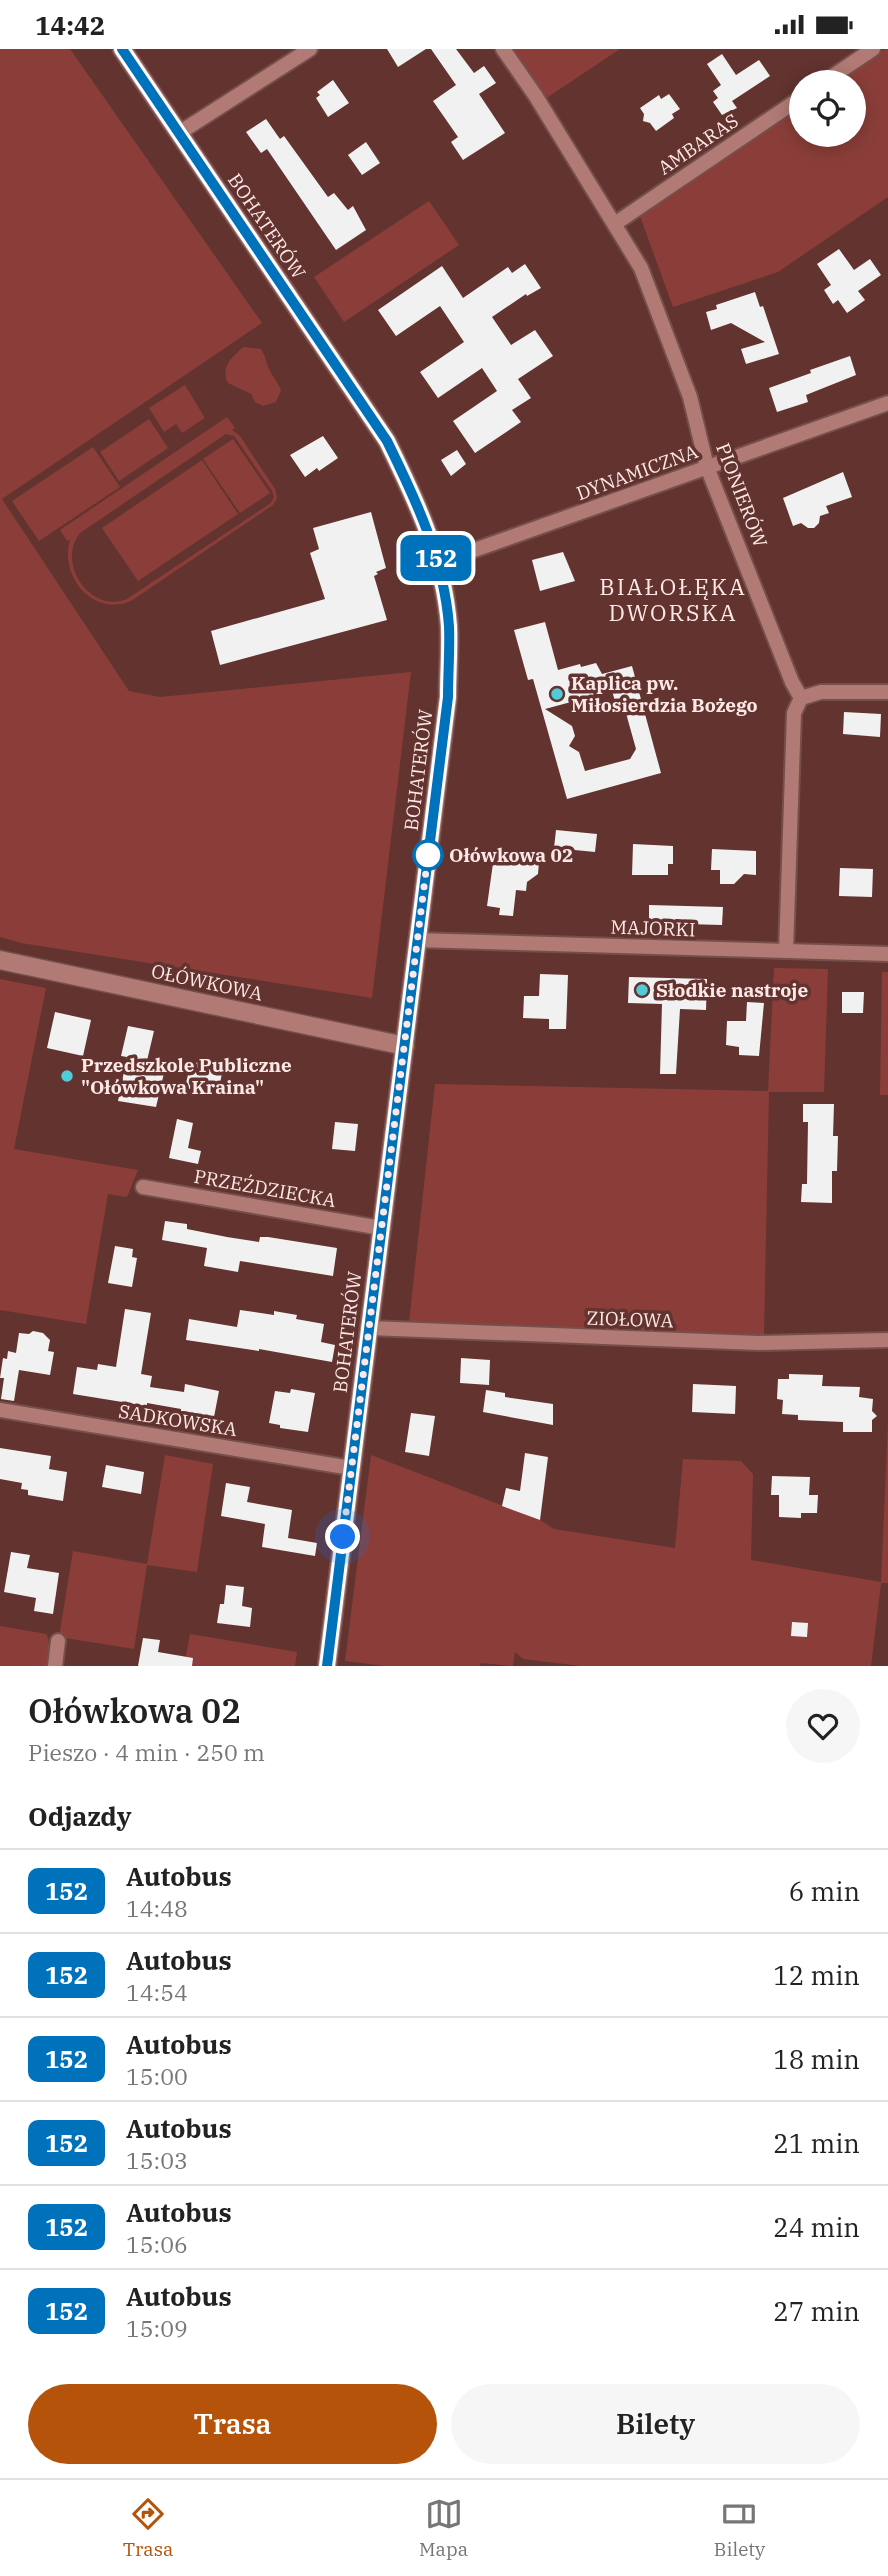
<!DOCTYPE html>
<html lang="pl">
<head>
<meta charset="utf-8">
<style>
	:root { --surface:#fff; --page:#f6f6f6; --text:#222; --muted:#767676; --line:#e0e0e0; --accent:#b45309 }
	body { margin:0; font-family:"IBM Plex Serif",serif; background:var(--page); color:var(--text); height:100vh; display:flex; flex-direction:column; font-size:26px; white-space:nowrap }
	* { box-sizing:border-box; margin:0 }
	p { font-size:23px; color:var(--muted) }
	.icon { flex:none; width:38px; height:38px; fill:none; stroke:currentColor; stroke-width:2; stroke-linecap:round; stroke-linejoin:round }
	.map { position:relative; height:1617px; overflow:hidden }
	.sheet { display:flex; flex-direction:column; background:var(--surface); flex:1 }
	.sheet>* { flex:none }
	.badge { padding:0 14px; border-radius:10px; font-size:24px; line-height:46px }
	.controls { position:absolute; left:789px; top:21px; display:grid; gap:14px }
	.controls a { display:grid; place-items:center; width:77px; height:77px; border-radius:50%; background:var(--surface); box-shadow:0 4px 18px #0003; font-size:35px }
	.you { position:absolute; width:35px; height:35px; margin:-18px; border:5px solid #fff; border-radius:50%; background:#1a73e8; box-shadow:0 0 0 10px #1a73e833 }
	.map>.badge { position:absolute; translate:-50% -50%; box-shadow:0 0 0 4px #fff }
	h2 { padding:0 28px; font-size:26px; line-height:63px }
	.round { display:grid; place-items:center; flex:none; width:74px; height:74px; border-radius:37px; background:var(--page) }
	.summary { display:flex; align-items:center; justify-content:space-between; height:119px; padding:0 28px }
	h1 { font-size:33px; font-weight:600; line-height:52px }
	.primary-button { display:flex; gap:14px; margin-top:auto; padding:14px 28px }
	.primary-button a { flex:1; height:80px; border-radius:42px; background:var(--accent); color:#fff; font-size:28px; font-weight:600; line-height:80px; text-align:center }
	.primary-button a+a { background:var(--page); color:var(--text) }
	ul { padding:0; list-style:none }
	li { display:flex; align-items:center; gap:21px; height:84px; padding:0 28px; border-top:2px solid var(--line) }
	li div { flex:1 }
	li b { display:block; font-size:26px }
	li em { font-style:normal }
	li .badge { min-width:77px; font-weight:700; text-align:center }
	.status { display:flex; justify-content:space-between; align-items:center; height:49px; padding:0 35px; background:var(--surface); direction:ltr }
	.status svg { height:19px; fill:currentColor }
	.menu { display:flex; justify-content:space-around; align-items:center; height:98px; border-top:2px solid var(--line); background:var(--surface); font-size:19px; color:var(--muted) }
	.menu a { display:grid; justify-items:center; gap:4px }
	.menu .current { color:var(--accent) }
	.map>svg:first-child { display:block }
</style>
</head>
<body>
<div class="status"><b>14:42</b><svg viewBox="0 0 49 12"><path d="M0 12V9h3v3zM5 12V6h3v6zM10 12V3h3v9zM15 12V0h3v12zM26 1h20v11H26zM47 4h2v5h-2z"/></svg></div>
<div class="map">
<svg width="888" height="1617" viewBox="0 0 888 1617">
	<rect width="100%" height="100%" fill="#62332f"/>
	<g fill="#8b3e39" fill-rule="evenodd">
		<polygon points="0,0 70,0 262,274 2,450 129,642 160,648 411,623 372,949 21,894 0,888"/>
		<polygon points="511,0 620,0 545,50"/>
		<polygon points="885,0 888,0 888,148 778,223 673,258 640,167 801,57 802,86 854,86 854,33 836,33"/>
		<polygon points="429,152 459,196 344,273 314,228"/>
		<path d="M243,298l18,2c5,7 5,16 10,24 4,6 7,10 10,17l-5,12 -13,4 -8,-4 -4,-8 -23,-11c-8,-17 4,-25 15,-36z"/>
		<polygon points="185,336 205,369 182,384 176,375 164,383 149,359"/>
		<path d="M227,368l8,11 -3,2 8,6 35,53 2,9 -4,7 -142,96c-38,16 -72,-25 -61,-61l-3,1 -7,-11zM226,385l8,2 38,55 2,6 -3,6 -144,96c-37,15 -71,-36 -47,-66z"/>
		<polygon points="149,370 168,399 119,432 100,403"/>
		<polygon points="233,390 270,444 240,464 203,410"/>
		<polygon points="93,398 120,438 39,492 12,452"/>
		<polygon points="202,411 238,465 138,532 102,479"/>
		<polygon points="774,919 828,920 824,1043 769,1043 764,1286 409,1273 435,1035 768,1042"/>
		<polygon points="882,923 888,923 888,1046 880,1046"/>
		<polygon points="0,930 46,939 14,1100 138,1121 127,1148 108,1145 86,1275 0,1261"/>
		<polygon points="888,1373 888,1534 881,1534 871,1617 581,1617 523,1610 515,1603 513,1617 481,1614 480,1617 385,1617 345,1612 371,1406 540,1471 554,1480 675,1499 683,1410 741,1412 753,1425 751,1511 881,1533"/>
		<polygon points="165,1406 213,1415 197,1523 147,1516 134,1600 59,1588 73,1502 147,1515"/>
		<polygon points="0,1577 47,1585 50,1600 47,1617 0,1617"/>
		<polygon points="190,1585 297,1603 295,1617 184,1617"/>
	</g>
	<g fill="#f1f1f1" fill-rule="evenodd">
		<polygon points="387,0 426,0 398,18"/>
		<polygon points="431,0 456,0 474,24 484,17 496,34 479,45 505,84 463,111 451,93 458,88 433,52 456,36"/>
		<polygon points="722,5 736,26 759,11 770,27 732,52 737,59 722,66 713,53 718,49 713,42 721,36 707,15"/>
		<polygon points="333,31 349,54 328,68 316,49 320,46 317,43"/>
		<polygon points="669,45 680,60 672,65 674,69 656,82 650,74 643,72 644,65 640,59 659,46 661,50"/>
		<polygon points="266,70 280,90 284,87 328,148 334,144 348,161 353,157 366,181 336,201 267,100 261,104 246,83"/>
		<polygon points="366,93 380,114 362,126 348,106"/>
		<polygon points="839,200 854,221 870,210 881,226 858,242 865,251 847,264 838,251 833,255 824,241 831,236 817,215"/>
		<polygon points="525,215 541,239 527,247 526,245 492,268 511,296 535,281 553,307 518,330 531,349 512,361 521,373 475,404 453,372 497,342 482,319 438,349 420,323 464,293 440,257 396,287 378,261 442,217 463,249 508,218 512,224"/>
		<polygon points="755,243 760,258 763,257 779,305 746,315 741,300 765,293 731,274 711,281 706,263 717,260 716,256"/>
		<polygon points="850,307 856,326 806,346 808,353 777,363 769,339 811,324 810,321"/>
		<polygon points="323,387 338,409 319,422 317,419 305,428 290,406"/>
		<polygon points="457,401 466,415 451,427 441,411"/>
		<polygon points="843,423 852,448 826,457 829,464 820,467 819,474 814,479 808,479 801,474 793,477 783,449"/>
		<polygon points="371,463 386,519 376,523 378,525 374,527 387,571 220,616 211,582 325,550 310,504 319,500 313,479"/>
		<polygon points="563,503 575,532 540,542 532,511"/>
		<path d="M545,573l13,48 22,-6 1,3 15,-4 6,11 30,-8 29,107 -94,26 -34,-120 -5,1 -14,-50zM612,642l3,10 7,-2 14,50 -6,10 -45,12 -6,-19 -10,-6 6,-10 -3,-10 -27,-17z"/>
		<polygon points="844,663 881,665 880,688 843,685"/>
		<polygon points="556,781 597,785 595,803 554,799"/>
		<polygon points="633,795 673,797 673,815 668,815 668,826 632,826"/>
		<polygon points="495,800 514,802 513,810 539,813 538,825 527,833 526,842 516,841 513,867 499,866 500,859 487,857"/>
		<polygon points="712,800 756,802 756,826 744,825 734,835 720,835 720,821 711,821"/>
		<polygon points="840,819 873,820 872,848 839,847"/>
		<polygon points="649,856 723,858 722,876 649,874"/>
		<polygon points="540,925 568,926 566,980 549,980 549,970 523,969 524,947 539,947"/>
		<polygon points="629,928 707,930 706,961 680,960 676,1025 660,1025 662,955 628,954"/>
		<polygon points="842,943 864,943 863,964 842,964"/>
		<polygon points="747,953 764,954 759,1007 739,1006 739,998 726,996 727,972 746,972"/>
		<polygon points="55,963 91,971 83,1007 47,999"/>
		<polygon points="128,977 154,982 145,1020 164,1024 156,1058 118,1052 127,1008 121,1007"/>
		<polygon points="191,1012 223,1019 218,1045 185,1039"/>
		<polygon points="803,1055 834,1055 833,1087 838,1087 837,1122 832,1122 832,1154 801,1153 802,1135 807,1135 808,1073 803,1073"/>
		<polygon points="177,1070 193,1074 188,1099 201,1102 198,1115 169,1109"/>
		<polygon points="335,1073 358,1075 355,1102 332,1100"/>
		<polygon points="165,1172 187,1175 187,1180 227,1188 259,1193 260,1188 268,1188 337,1199 333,1227 240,1212 238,1223 204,1217 207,1199 162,1191"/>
		<polygon points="115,1197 133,1200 132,1208 137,1209 132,1238 108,1234"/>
		<polygon points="125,1260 151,1264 141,1325 152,1327 150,1338 184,1343 185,1335 219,1342 214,1368 181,1362 181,1360 147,1354 147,1357 73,1345 77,1318 97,1321 98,1315 116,1318"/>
		<polygon points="240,1261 274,1266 274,1262 297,1266 296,1270 324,1275 321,1293 335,1296 332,1313 259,1300 259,1302 186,1291 189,1270 237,1278"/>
		<polygon points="33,1282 43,1284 50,1291 48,1302 54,1303 50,1326 19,1321 14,1352 1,1350 4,1329 0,1329 3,1309 7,1310 8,1302 16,1304 19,1284 29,1285"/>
		<polygon points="461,1309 490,1311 489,1336 460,1334"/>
		<polygon points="789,1325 823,1326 822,1337 860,1338 859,1348 873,1350 872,1362 877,1367 872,1371 872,1383 843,1383 843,1373 798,1371 798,1366 782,1365 783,1351 777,1350 778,1330 789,1330"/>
		<polygon points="693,1335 736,1337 735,1365 692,1363"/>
		<polygon points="291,1340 315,1344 308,1383 280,1379 280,1376 269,1374 275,1342 290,1344"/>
		<polygon points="486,1341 505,1344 505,1348 553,1355 553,1376 483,1363"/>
		<polygon points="411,1364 435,1367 429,1407 405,1403"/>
		<polygon points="0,1399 51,1407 49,1420 67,1423 63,1452 28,1446 28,1441 21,1440 22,1434 0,1430"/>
		<polygon points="525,1404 548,1408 540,1471 502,1457 506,1439 520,1442"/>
		<polygon points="106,1416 144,1423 141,1445 102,1438"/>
		<polygon points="772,1427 810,1428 809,1446 818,1446 817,1464 801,1464 801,1469 779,1468 779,1446 771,1446"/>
		<polygon points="226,1434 250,1438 247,1453 292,1461 288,1489 317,1494 315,1507 262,1498 265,1475 221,1467"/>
		<polygon points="11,1503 30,1506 27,1519 59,1524 53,1565 34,1562 36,1549 4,1543"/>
		<polygon points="226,1536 244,1538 242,1557 252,1559 250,1578 217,1574 220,1555 224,1555"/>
		<polygon points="792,1573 808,1574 807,1588 791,1587"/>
		<polygon points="143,1589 160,1591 158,1603 193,1609 192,1617 138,1617"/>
	</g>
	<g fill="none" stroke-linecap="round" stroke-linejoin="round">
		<defs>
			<g id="minor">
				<polyline points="503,0 535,46 641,219 690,348 707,418 792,633 801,649"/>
				<polyline points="824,33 873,0"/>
				<polyline points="179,84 310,0"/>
				<polyline points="616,174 802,48"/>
				<polyline points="438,514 888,354"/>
				<polyline points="801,649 821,643 888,643"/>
				<polyline points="417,891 888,905"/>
				<polyline points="786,902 794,664 801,649"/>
				<polyline points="143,1138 381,1179"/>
				<polyline points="370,1279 758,1294 888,1291"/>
				<polyline points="0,1361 351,1419"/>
				<polyline points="55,1617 58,1592"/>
			</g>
			<g id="tertiary">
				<path d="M122,0l265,392c29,59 57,118 62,185 1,23 -1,47 -1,71l-121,969"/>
				<polyline points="0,911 405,997"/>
			</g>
		</defs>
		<use href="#minor" stroke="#754f4c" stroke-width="18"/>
		<use href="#tertiary" stroke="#754f4c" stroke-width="21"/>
		<use href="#minor" stroke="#b17a74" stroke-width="14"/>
		<use href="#tertiary" stroke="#b17a74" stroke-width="18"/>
	</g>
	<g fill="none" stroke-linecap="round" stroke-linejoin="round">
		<defs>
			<path id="line" d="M122,0l265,392c29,59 57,118 62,185 1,23 -1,47 -1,71l-121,969"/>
		</defs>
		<use href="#line" stroke="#fff" stroke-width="16"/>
		<use href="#line" stroke="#0072bc" stroke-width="10"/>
		<polyline stroke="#fce9e7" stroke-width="7" stroke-dasharray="0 12.6" points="343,1488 428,806"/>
	</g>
	<g fill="#52cbd9" stroke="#62332f" stroke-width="2.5">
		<circle cx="557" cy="645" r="7"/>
		<circle cx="642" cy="941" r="7"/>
		<circle cx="67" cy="1027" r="7"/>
	</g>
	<circle fill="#fff" stroke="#0072bc" stroke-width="3.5" cx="428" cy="806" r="14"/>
	<g text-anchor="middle" stroke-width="7" stroke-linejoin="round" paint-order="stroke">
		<g font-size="19" fill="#fce9e7" stroke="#62332f">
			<text transform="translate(698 95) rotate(-34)" y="7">AMBARAS</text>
			<text transform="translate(267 177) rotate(56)" y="7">BOHATERÓW</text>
			<text transform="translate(637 423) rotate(-20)" y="7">DYNAMICZNA</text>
			<text transform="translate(742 446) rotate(69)" y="7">PIONIERÓW</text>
			<text transform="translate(418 721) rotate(-83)" y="7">BOHATERÓW</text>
			<text transform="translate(653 879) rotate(2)" y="7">MAJORKI</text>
			<text transform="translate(207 933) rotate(12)" y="7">OŁÓWKOWA</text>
			<text transform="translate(265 1139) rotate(10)" y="7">PRZEŹDZIECKA</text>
			<text transform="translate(630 1270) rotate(2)" y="7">ZIOŁOWA</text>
			<text transform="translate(347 1283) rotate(-83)" y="7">BOHATERÓW</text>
			<text transform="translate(178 1371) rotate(9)" y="7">SADKOWSKA</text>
		</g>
		<g font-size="19" font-weight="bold" fill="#fce9e7" stroke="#62332f" text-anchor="start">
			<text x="571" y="641">Kaplica pw.<tspan x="571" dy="22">Miłosierdzia Bożego</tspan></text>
			<text x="656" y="948">Słodkie nastroje</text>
			<text x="81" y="1023">Przedszkole Publiczne<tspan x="81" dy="22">"Ołówkowa Kraina"</tspan></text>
		</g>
		<g font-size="19" font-weight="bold" fill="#fce9e7" stroke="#62332f" text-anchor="start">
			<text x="449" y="813">Ołówkowa 02</text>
		</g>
		<g font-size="23" letter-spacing="2" fill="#fce9e7" stroke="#62332f">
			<text x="673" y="546">BIAŁOŁĘKA<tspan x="673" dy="26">DWORSKA</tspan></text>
		</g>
	</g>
</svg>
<div class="controls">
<a><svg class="icon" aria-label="locate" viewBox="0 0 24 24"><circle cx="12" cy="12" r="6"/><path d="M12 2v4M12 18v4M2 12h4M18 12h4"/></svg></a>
</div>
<div class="you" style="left:343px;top:1488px"></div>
<b class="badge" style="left:436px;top:509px;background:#0072bc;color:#fff">152</b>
</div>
<section class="sheet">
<div class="summary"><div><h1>Ołówkowa 02</h1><p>Pieszo · 4 min · 250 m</p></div><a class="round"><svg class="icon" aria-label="heart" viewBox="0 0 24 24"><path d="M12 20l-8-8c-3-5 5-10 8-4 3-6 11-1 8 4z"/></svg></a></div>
<h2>Odjazdy</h2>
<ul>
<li><span class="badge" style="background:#0072bc;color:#fff">152</span><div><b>Autobus</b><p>14:48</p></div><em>6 min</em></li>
<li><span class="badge" style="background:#0072bc;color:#fff">152</span><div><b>Autobus</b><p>14:54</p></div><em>12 min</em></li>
<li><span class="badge" style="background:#0072bc;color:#fff">152</span><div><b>Autobus</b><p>15:00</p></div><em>18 min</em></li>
<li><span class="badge" style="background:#0072bc;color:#fff">152</span><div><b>Autobus</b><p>15:03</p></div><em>21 min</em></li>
<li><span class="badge" style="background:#0072bc;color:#fff">152</span><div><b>Autobus</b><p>15:06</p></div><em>24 min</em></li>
<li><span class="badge" style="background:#0072bc;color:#fff">152</span><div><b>Autobus</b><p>15:09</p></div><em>27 min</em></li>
</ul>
<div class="primary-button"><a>Trasa</a><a>Bilety</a></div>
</section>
<nav class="menu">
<a class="current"><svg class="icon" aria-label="directions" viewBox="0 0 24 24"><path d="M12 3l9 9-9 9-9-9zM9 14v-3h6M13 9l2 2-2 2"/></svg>Trasa</a>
<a><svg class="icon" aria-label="map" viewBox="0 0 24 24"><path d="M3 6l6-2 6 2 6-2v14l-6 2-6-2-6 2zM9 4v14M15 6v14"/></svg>Mapa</a>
<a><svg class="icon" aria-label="tickets" viewBox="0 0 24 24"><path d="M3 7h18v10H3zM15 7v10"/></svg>Bilety</a>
</nav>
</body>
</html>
